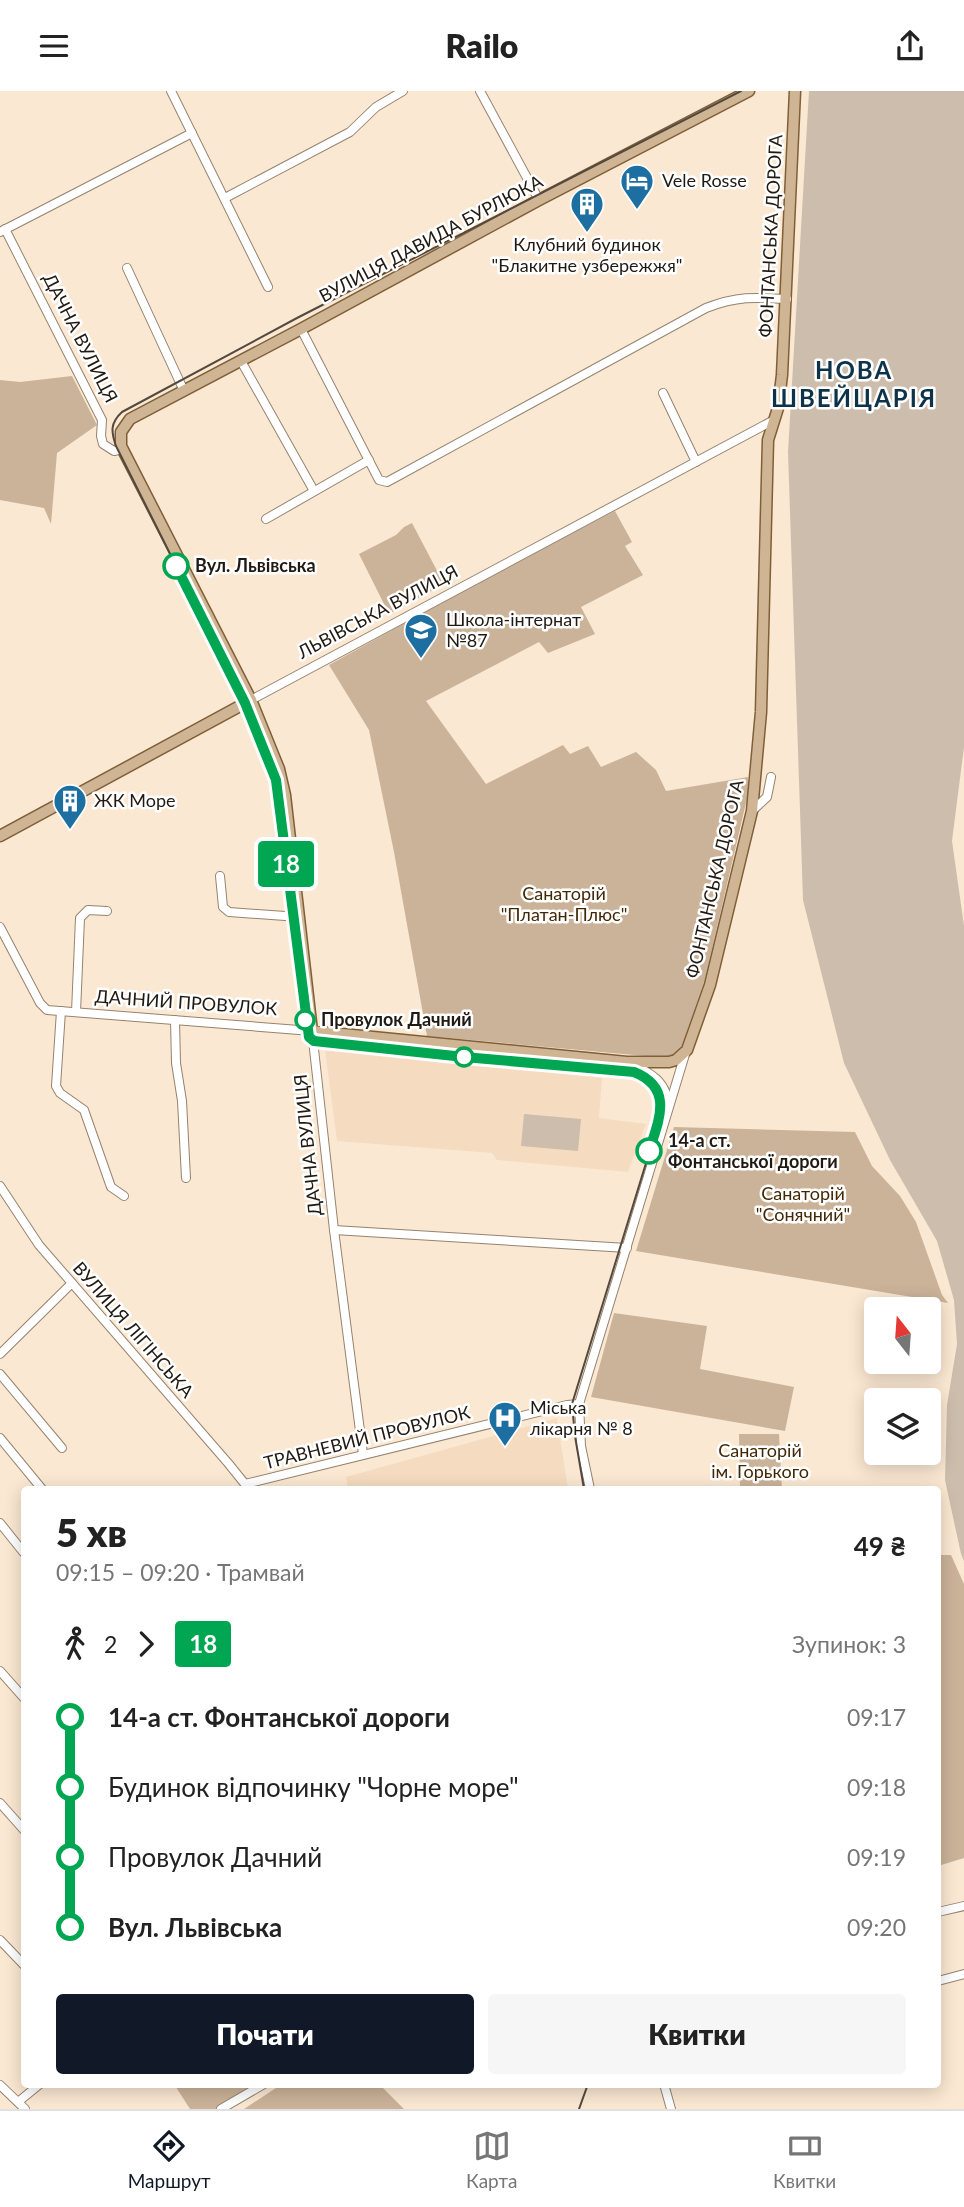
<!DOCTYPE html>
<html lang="uk">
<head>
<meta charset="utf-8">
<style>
	:root { --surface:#fff; --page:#f6f6f6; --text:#222; --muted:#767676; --line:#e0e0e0; --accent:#111827 }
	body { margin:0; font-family:Lato,sans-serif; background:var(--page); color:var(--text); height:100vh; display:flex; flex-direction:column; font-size:26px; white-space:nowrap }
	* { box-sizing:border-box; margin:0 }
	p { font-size:23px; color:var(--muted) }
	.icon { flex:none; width:38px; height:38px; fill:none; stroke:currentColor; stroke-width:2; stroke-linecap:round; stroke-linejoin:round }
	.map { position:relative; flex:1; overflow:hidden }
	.sheet { position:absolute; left:21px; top:1395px; width:920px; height:602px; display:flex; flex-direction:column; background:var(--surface); border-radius:7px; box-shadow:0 4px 18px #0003 }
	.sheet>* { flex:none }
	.badge { padding:0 14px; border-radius:5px; font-size:24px; line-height:46px }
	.needle { width:46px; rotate:343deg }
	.tools { position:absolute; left:864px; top:1206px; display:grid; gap:14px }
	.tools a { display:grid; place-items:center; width:77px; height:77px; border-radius:7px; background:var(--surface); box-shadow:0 4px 18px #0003; font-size:35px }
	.map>.badge { position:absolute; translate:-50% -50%; box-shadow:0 0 0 4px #fff }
	.legs { display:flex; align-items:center; gap:10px; height:77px; padding:0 35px; font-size:23px }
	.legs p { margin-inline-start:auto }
	.head { display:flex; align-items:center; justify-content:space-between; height:119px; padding:0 35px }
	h1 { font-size:38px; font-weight:800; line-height:52px }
	.action { display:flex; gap:14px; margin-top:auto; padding:14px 35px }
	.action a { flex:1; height:80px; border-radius:7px; background:var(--accent); color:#fff; font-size:28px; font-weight:800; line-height:80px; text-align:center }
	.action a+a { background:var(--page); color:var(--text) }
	ul { padding:0 35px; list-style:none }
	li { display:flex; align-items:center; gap:24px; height:70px; font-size:26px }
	li i { display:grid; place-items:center; width:10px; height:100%; margin:0 9px; background:currentColor }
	li i::after { content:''; width:18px; height:18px; margin:-9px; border:5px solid; border-radius:50%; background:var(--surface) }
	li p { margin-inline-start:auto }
	li:first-child i { background:linear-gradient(#0000 50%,currentColor 0) }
	li:last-child i { background:linear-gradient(currentColor 50%,#0000 0) }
	header { display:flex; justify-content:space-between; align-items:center; height:91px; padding:0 35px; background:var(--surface); font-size:32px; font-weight:800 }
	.tabs { display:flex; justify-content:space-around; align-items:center; height:98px; border-top:2px solid var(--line); background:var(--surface); font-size:19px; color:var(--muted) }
	.tabs a { display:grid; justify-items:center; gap:4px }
	.tabs .selected { color:var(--accent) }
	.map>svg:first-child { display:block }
</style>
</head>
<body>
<header><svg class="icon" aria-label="menu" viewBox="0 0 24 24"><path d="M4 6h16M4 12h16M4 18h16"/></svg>Railo<svg class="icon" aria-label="share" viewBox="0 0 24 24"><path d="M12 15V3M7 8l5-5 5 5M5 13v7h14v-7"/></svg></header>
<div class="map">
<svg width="964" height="2018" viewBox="0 0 964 2018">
	<rect width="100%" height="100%" fill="#fbe8d2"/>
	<g fill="#f5dcc0">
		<polygon points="325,959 602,987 599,1027 646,1033 628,1081 497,1069 492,1062 337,1050"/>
		<polygon points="557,1327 568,1398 348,1398 346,1386"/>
	</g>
	<g fill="#cdbdac">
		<polygon points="809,0 964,0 964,656 952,750 964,835 964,1470 961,1463 945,1389 947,1314 957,1253 954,1209 937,1150 890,1069 844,972 803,809 788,361"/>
		<polygon points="524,1023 581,1028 578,1060 521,1055"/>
	</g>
	<g fill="#cbb399">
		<polygon points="72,285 97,334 57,362 51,433 44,417 0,409 0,289 20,291"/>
		<polygon points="615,420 632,451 625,455 643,484 581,516 595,543 548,562 539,551 426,610 486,693 563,654 570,663 588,655 601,676 636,661 656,679 666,700 748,686 749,699 705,888 679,963 667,967 427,945 394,761 369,639 329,574 477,492"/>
		<polygon points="412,432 444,493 389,523 359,463 396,444 404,436"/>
		<polygon points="674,1036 855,1041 872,1075 900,1105 916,1131 942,1204 948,1212 636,1160"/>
		<polygon points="614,1222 707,1235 700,1278 794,1296 785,1340 591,1306"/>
		<polygon points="739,1343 779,1343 782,1398 740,1398"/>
		<polygon points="938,1464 951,1464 964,1493 964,1767 938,1775"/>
		<polygon points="174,1993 259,1993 216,2018 190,2018"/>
		<polygon points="282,1993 379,1993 404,2018 244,2018"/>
	</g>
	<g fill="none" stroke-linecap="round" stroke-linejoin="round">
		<defs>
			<g id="minor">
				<polyline points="171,0 268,196"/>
				<polyline points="480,0 539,109"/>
				<polyline points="225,107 350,41 376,16 403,0"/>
				<polyline points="5,138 102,329 101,345 103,353 114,360 123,358"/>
				<polyline points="0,141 192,42"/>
				<polyline points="127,177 184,300"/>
				<path d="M301,238l78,151 8,2 319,-174c31,-12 48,-11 81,-9"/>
				<polyline points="241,270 314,400"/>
				<polyline points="663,302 696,371"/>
				<polyline points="266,428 369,369"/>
				<polyline points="251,609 774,329"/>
				<polyline points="752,720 767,706 771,686"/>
				<polyline points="220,785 223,816 229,821 299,826"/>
				<polyline points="0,836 40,912 47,919 312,940 334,1139 363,1363"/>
				<polyline points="61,920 56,995 60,1002 84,1019 111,1096 124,1105"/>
				<polyline points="76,921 80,827 88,819 107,820"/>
				<polyline points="175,929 176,972 182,1010 186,1087"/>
				<path d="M629,972c21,9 39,19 39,44"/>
				<polyline points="0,1095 39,1154 228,1372 249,1398"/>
				<polyline points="334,1139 627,1157"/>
				<polyline points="0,1263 72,1192"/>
				<polyline points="0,1283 62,1357"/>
				<polyline points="0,1347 42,1398"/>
				<polyline points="245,1393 567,1314 579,1313"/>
				<polyline points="590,1398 581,1355 579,1313 686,960"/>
				<polyline points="0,1432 24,1462"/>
				<polyline points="0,1580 24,1607"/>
				<polyline points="0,1712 24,1739"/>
				<polyline points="938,1821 964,1815"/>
				<polyline points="0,1849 24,1874"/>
				<polyline points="938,1890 964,1883"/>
				<polyline points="664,1993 671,2018"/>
				<polyline points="0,1994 25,2018"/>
				<polyline points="18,2011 40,1993"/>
				<polyline points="221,2018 264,1993"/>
			</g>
			<g id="major">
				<polyline points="749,0 539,109 301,238 130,328 121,341 121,355 251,609 279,678 285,704 312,940 627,971 669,971 676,969 687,959 710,894 752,720 761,621 768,349 778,317 782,284 795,0"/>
				<polyline points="0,745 251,609"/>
			</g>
		</defs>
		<use href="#minor" stroke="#95836f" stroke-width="10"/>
		<use href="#major" stroke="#7f5f38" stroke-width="13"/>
		<use href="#minor" stroke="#fff" stroke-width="8"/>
		<use href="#major" stroke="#d0b594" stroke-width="10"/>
		<g stroke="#53493e" stroke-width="2">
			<path d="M584,1398l-9,-53 -3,-32 86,-280c5,-24 1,-42 -24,-52l-170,-15 -150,-16 -5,-4 -33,-257 -31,-77 -129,-257c-5,-14 -6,-23 6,-34l175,-94 444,-227"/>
			<polyline points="579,2018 588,1993"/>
		</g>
	</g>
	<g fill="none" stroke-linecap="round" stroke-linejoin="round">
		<defs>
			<path id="line-1" d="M176,475l69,137 31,77 33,257 5,4 150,16 170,15c40,16 25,48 15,79"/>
		</defs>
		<use href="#line-1" stroke="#fff" stroke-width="16"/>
		<use href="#line-1" stroke="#00a651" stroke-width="10"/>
	</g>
	<defs>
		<symbol id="hotel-pin" viewBox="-11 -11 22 30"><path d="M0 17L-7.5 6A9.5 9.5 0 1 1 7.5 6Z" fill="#1c6fa0" stroke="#fff"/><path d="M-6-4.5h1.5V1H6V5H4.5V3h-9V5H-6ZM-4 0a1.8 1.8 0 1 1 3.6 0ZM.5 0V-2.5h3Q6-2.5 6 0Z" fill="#fff"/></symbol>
		<symbol id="building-pin" viewBox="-11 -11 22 30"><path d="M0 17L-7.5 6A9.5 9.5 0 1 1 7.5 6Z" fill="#1c6fa0" stroke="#fff"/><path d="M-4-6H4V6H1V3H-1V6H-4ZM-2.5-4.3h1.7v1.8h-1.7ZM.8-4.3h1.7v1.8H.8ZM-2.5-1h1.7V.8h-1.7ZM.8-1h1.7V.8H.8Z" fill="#fff"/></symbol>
		<symbol id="school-pin" viewBox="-11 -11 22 30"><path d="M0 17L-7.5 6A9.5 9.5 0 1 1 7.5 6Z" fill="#1c6fa0" stroke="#fff"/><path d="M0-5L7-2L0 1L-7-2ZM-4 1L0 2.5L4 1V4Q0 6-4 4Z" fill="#fff"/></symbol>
		<symbol id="hospital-pin" viewBox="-11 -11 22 30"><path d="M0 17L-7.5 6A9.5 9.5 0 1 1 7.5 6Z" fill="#1c6fa0" stroke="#fff"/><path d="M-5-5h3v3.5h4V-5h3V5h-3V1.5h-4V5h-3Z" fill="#fff"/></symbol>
	</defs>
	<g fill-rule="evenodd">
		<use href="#hotel-pin" x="618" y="71" width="38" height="52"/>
		<use href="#building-pin" x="568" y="94" width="38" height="52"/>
		<use href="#school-pin" x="402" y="520" width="38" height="52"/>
		<use href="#building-pin" x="51" y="691" width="38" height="52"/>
		<use href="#hospital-pin" x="486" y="1308" width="38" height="52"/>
	</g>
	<g fill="#fff" stroke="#00a651" stroke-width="3.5">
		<circle cx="176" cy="475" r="12"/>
		<circle cx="305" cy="929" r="9"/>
		<circle cx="464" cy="966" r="9"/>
		<circle cx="649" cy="1060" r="12"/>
	</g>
	<g text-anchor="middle" stroke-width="5" stroke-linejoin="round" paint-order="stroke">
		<g font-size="18" fill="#211a12" stroke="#fff" text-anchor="start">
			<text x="662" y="96">Vele Rosse</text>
			<text x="587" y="160" text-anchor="middle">Клубний будинок<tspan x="587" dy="21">"Блакитне узбережжя"</tspan></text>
			<text x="446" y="535">Школа-інтернат<tspan x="446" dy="21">№87</tspan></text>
			<text x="94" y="716">ЖК Море</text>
			<text x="530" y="1323">Міська<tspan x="530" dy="21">лікарня № 8</tspan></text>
		</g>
		<g font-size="18" fill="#211a12" stroke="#fff">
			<text transform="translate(771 145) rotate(-87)" y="6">ФОНТАНСЬКА ДОРОГА</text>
			<text transform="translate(431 148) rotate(-28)" y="6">ВУЛИЦЯ ДАВИДА БУРЛЮКА</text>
			<text transform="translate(80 247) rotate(63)" y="6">ДАЧНА ВУЛИЦЯ</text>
			<text transform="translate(378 521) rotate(-28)" y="6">ЛЬВІВСЬКА ВУЛИЦЯ</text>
			<text transform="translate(715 788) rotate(-77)" y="6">ФОНТАНСЬКА ДОРОГА</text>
			<text transform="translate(186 912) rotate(4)" y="6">ДАЧНИЙ ПРОВУЛОК</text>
			<text transform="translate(308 1054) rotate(-96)" y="6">ДАЧНА ВУЛИЦЯ</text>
			<text transform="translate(133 1239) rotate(49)" y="6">ВУЛИЦЯ ЛІГІНСЬКА</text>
			<text transform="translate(367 1347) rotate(-14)" y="6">ТРАВНЕВИЙ ПРОВУЛОК</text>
		</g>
		<g font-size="18" font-weight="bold" fill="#211a12" stroke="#fff" text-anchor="start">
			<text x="195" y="481">Вул. Львівська</text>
			<text x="321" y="935">Провулок Дачний</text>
			<text x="668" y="1056">14-а ст.<tspan x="668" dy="21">Фонтанської дороги</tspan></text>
		</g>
		<g font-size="18" fill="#422906" stroke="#fff">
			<text x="564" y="809">Санаторій<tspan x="564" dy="21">"Платан-Плюс"</tspan></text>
			<text x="803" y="1109">Санаторій<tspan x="803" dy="21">"Сонячний"</tspan></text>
			<text x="760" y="1366">Cанаторій<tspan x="760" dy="21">ім. Горького</tspan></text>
		</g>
		<g font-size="24" font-weight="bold" letter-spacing="2" fill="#0c334a" stroke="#fff">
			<text x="854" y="288">НОВА<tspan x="854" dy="28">ШВЕЙЦАРІЯ</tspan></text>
		</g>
	</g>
</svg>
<div class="tools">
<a><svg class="needle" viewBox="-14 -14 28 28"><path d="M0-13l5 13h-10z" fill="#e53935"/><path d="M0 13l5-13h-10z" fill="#767676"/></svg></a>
<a><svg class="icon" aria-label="layers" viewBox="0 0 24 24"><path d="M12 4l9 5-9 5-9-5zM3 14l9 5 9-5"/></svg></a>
</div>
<b class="badge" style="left:286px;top:773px;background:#00a651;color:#fff">18</b>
<section class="sheet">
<div class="head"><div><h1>5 хв</h1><p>09:15 – 09:20 · Трамвай</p></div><b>49 ₴</b></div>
<div class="legs"><svg class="icon" aria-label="walk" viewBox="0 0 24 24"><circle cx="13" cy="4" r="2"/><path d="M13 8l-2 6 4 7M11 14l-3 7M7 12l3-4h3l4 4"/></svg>2<svg class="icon" aria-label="forward" viewBox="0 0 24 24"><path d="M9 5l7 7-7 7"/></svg><b class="badge" style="background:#00a651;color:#fff">18</b><p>Зупинок: 3</p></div>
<ul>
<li><i style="color:#00a651"></i><b>14-а ст. Фонтанської дороги</b><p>09:17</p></li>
<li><i style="color:#00a651"></i><span>Будинок відпочинку &quot;Чорне море&quot;</span><p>09:18</p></li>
<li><i style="color:#00a651"></i><span>Провулок Дачний</span><p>09:19</p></li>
<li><i style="color:#00a651"></i><b>Вул. Львівська</b><p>09:20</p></li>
</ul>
<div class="action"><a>Почати</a><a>Квитки</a></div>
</section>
</div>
<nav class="tabs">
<a class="selected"><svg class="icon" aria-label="directions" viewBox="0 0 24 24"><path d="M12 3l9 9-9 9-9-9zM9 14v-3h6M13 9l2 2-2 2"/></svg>Маршрут</a>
<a><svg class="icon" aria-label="map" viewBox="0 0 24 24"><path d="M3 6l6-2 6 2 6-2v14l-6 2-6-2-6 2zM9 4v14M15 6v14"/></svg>Карта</a>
<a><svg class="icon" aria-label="tickets" viewBox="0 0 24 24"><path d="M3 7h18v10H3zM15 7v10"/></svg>Квитки</a>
</nav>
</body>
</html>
